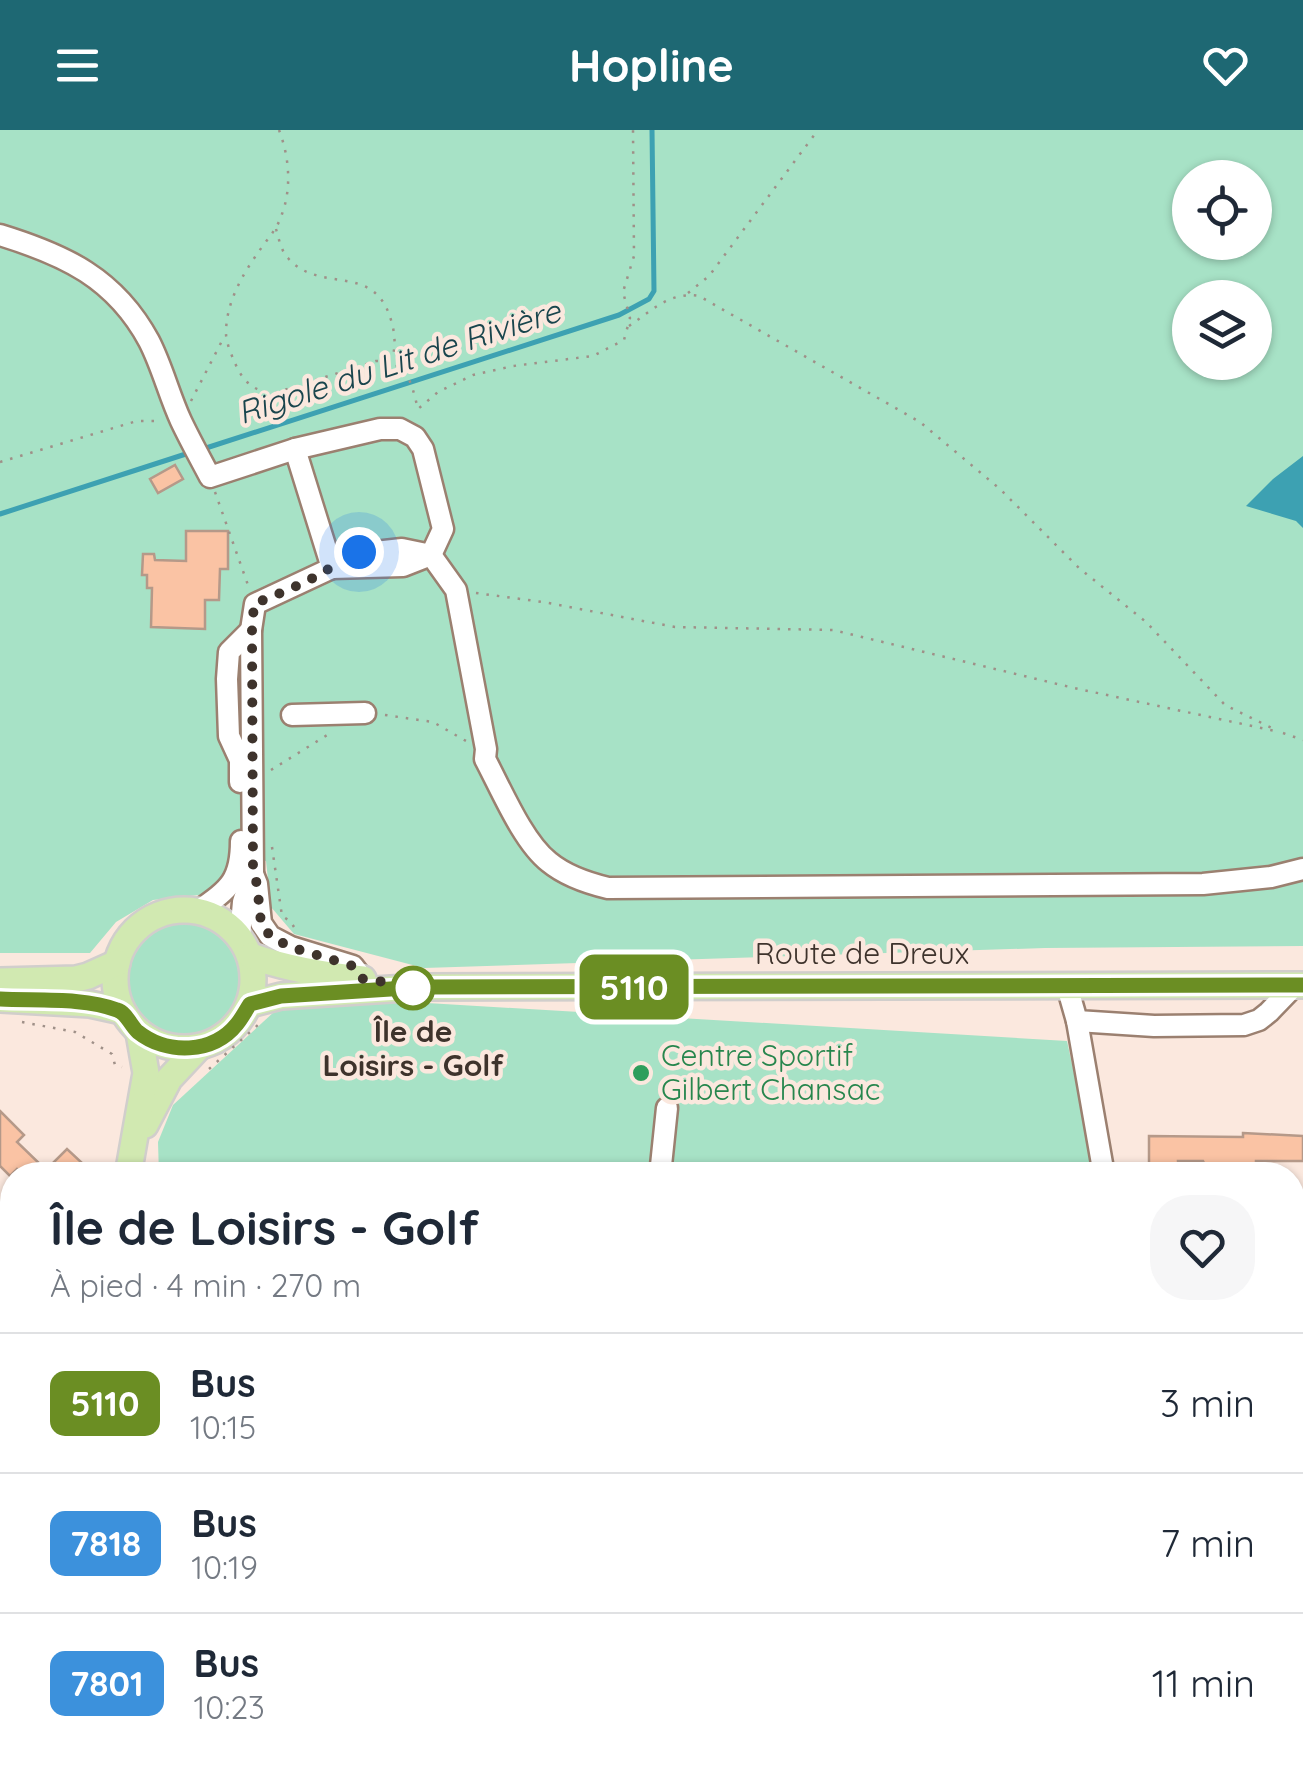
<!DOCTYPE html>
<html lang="fr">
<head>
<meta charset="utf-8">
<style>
	:root { --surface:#fff; --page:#f6f6f7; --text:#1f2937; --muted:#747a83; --line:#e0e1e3; --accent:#1e6873 }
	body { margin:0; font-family:Quicksand,sans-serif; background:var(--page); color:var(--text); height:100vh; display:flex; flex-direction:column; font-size:38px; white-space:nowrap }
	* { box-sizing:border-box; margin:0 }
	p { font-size:32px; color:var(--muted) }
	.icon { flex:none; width:55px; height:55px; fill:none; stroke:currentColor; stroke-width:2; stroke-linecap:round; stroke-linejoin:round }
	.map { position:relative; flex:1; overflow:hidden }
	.drawer { position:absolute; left:0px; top:1032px; width:1305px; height:612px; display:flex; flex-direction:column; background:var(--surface); border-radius:40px 40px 0 0; box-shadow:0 2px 8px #0004 }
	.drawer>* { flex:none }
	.badge { padding:0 20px; border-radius:15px; font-size:35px; line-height:65px }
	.buttons { position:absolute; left:1172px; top:30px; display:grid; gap:20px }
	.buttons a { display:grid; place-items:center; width:100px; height:100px; border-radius:50%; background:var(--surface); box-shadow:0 2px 8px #0004; font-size:50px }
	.you { position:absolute; width:50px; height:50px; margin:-25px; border:8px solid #fff; border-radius:50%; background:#1a73e8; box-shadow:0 0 0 15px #1a73e833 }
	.map>.badge { position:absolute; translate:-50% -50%; box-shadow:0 0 0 5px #fff }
	.round { display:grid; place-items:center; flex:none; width:105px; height:105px; border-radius:40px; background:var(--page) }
	.head { display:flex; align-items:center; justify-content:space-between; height:170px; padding:0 50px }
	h1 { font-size:48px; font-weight:700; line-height:75px }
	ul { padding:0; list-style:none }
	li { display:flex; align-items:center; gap:30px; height:140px; padding:0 50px; border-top:2px solid var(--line) }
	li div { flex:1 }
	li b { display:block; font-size:38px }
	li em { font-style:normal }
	li .badge { min-width:110px; font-weight:700; text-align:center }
	header { display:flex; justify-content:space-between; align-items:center; height:130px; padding:0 50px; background:var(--accent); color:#fff; font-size:45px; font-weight:700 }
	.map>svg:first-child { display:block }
</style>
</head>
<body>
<header><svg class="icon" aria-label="menu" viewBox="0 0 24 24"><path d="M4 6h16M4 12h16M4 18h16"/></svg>Hopline<svg class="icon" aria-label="heart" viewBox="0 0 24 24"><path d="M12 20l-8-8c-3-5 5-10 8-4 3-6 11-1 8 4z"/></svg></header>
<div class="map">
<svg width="1303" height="1643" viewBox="0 0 1303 1643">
	<rect width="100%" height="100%" fill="#fbe8de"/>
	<g fill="#a7e2c6" fill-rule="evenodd">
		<path d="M0,0h1303v816l-258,2 -621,20 -130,-34 -23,-27 -5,-46 -29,-5 -20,37 -64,7 -37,22 -26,31h-90zM1190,48h65v64h-65zM1190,168h65v64h-65z"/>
		<circle cx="184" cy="851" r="57"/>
		<polygon points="394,871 1067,911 1096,1045 159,1045 158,1012 173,975 275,881"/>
	</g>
	<polygon fill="#3da1b2" points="1303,326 1303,398 1296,391 1246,376 1273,349"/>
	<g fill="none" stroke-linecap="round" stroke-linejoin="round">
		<g stroke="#3da1b2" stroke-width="5">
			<polyline points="203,319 619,185 649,169 654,161 652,0"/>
			<polyline points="0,384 192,322"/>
		</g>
	</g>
	<g fill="#fac3a4" stroke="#b59989" stroke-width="2.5">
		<polygon points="175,335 183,349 158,363 150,349"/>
		<polygon points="186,401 228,401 228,439 220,439 219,470 205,470 205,499 151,497 152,458 147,458 147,445 142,445 143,424 154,424 155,430 186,431"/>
		<polygon points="0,981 24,1005 17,1012 46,1040 67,1019 81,1032 69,1045 23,1045 17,1039 10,1046 0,1036"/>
		<polygon points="1243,1003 1303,1006 1303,1031 1256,1031 1256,1040 1245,1045 1210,1045 1203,1031 1178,1031 1179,1045 1149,1045 1149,1006 1243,1007"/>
		<polygon points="0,1225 12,1226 12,1256 0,1257"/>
		<polygon points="12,1320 12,1385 0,1385 0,1321"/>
	</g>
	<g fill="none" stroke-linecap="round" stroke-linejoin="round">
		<defs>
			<g id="minor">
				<path d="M0,105c65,20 115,43 149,106 13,25 20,54 32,80 9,19 19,37 29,56l85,-28 85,-20h20l15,8 8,12 20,80 -12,26 -28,11 -71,2"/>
				<polyline points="295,319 332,438"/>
				<polyline points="292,585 365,583"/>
				<polyline points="240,652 240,630 229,606 227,549 229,522 251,500"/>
				<polyline points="253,744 257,754 261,793 270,806 291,817 353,836 363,849"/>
				<path d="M198,781c31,-22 43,-30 43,-70"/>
				<path d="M240,806l3,-34 10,-30 -2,-242 4,-26 77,-36 16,-13 54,-6 29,6 25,35 30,159 -1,10c16,30 38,83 64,103 17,14 38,21 59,26l595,-4 68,-7 32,-8"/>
				<polyline points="1067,856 1077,891 1154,896 1244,895 1259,890 1269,882 1295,855"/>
				<polyline points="1077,891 1104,1045"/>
				<polyline points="660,1045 667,978"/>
				<polyline points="0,1124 12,1110"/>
				<polyline points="1292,1237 1303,1232"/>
				<polyline points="486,1632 488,1643"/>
				<polyline points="767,1632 770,1643"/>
				<polyline points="1157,1632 1181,1643"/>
				<polyline points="247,1643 274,1632"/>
				<polyline points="732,1643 734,1632"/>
			</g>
			<g id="major">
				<circle cx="184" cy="849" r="69"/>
				<path d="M251,826c37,13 72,19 112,23"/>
				<polyline points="0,851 76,849 88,846 117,833"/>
				<polyline points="0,869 90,874 122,881"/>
				<polyline points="250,874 281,866 422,857 1303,855"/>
				<polyline points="145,995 169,949 199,917"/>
				<polyline points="128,1045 146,943 139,903"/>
				<polyline points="120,1643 122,1632"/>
			</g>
		</defs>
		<use href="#minor" stroke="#9b8070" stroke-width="25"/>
		<use href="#major" stroke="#d1cecc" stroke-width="30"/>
		<g stroke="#9f9088" stroke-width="2.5" stroke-dasharray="2.5 8" stroke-linecap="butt">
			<path d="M279,0c10,26 13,57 3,84 -4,13 -12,22 -20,33 -18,25 -36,54 -36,86 0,9 5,21 9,30 8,19 19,29 40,30l101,-32c32,0 35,21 42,48l20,-17 35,-17 40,-9 80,-10 31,-16 6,-22 -7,-26 11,-36 -1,-126"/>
			<path d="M276,99c3,10 5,22 12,29 32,37 86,3 103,62 4,13 5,26 1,39"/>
			<polyline points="688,163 709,146 818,0"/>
			<path d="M629,196c22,-15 41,-35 70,-30l221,126 80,67 79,79 67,54 79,83 51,25"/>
			<polyline points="191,271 224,207"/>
			<polyline points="0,332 137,291 160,291"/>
			<polyline points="215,362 249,458"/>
			<polyline points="476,463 543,472 675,497 833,500 1074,558 1280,602"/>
			<polyline points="385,585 433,592 466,611"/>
			<polyline points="1283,603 1303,610"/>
			<polyline points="271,640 332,602"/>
			<polyline points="272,717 282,786 290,791 294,797"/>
			<polyline points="22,892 75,902 112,924 115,935 122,937"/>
			<polyline points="209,939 259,894"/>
			<polyline points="0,1292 12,1290"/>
			<polyline points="0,1464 12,1464"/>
			<polyline points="0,1514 12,1514"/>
			<polyline points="0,1541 12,1541"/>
			<polyline points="158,1632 160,1643"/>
		</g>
		<use href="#minor" stroke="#fff" stroke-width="20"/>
		<use href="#major" stroke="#d1e9b1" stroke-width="25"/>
	</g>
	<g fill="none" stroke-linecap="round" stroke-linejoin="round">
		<defs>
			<path id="line" d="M0,869c35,2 84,-2 117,11 10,3 13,15 21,22 29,23 75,22 99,-8 5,-6 9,-14 13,-20l31,-8 141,-9 881,-2"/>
		</defs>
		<use href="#line" stroke="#fff" stroke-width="22"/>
		<use href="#line" stroke="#6b8e23" stroke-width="15"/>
		<path stroke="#3e332c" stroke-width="10" stroke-dasharray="0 18" d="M359,422c-12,3 -18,10 -29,16 -23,15 -50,25 -76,36l-2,26 1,242 4,12 4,39 9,13 20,11 63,19 10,13 59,8 -15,2 6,-1"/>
	</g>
	<circle fill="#fff" stroke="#6b8e23" stroke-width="5" cx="413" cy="858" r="20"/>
	<circle fill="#2e9e5b" stroke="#fbe8de" stroke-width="4" cx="641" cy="943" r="10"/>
	<g text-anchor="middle" stroke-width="9" stroke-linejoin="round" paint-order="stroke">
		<g font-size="30" fill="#3e332c" stroke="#fbe8de">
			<text x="862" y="834">Route de Dreux</text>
		</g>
		<g font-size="30" font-weight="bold" fill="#3e332c" stroke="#fbe8de">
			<text x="413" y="912">Île de<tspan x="413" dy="34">Loisirs - Golf</tspan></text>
		</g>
		<g font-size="30" fill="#27864d" stroke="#fbe8de" text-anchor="start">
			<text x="661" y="936">Centre Sportif<tspan x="661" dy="34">Gilbert Chansac</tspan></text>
		</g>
		<g font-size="32" font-style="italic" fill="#19454d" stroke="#fbe8de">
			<text transform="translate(399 232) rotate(-18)" y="11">Rigole du Lit de Rivière</text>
		</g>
	</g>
</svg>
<div class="buttons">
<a><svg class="icon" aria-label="locate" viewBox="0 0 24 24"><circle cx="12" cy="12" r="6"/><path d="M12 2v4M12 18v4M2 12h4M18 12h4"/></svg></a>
<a><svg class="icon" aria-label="layers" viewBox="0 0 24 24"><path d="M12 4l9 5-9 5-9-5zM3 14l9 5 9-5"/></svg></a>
</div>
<div class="you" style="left:359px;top:422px"></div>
<b class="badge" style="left:634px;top:857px;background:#6b8e23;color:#fff">5110</b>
<section class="drawer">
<div class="head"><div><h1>Île de Loisirs - Golf</h1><p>À pied · 4 min · 270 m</p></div><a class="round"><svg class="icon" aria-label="heart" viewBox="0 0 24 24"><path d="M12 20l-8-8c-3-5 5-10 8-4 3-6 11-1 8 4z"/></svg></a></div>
<ul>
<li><span class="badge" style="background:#6b8e23;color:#fff">5110</span><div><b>Bus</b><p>10:15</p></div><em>3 min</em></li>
<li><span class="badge" style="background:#3c91dc;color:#fff">7818</span><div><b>Bus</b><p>10:19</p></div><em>7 min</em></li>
<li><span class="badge" style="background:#3c91dc;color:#fff">7801</span><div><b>Bus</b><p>10:23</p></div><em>11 min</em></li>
</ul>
</section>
</div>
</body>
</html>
